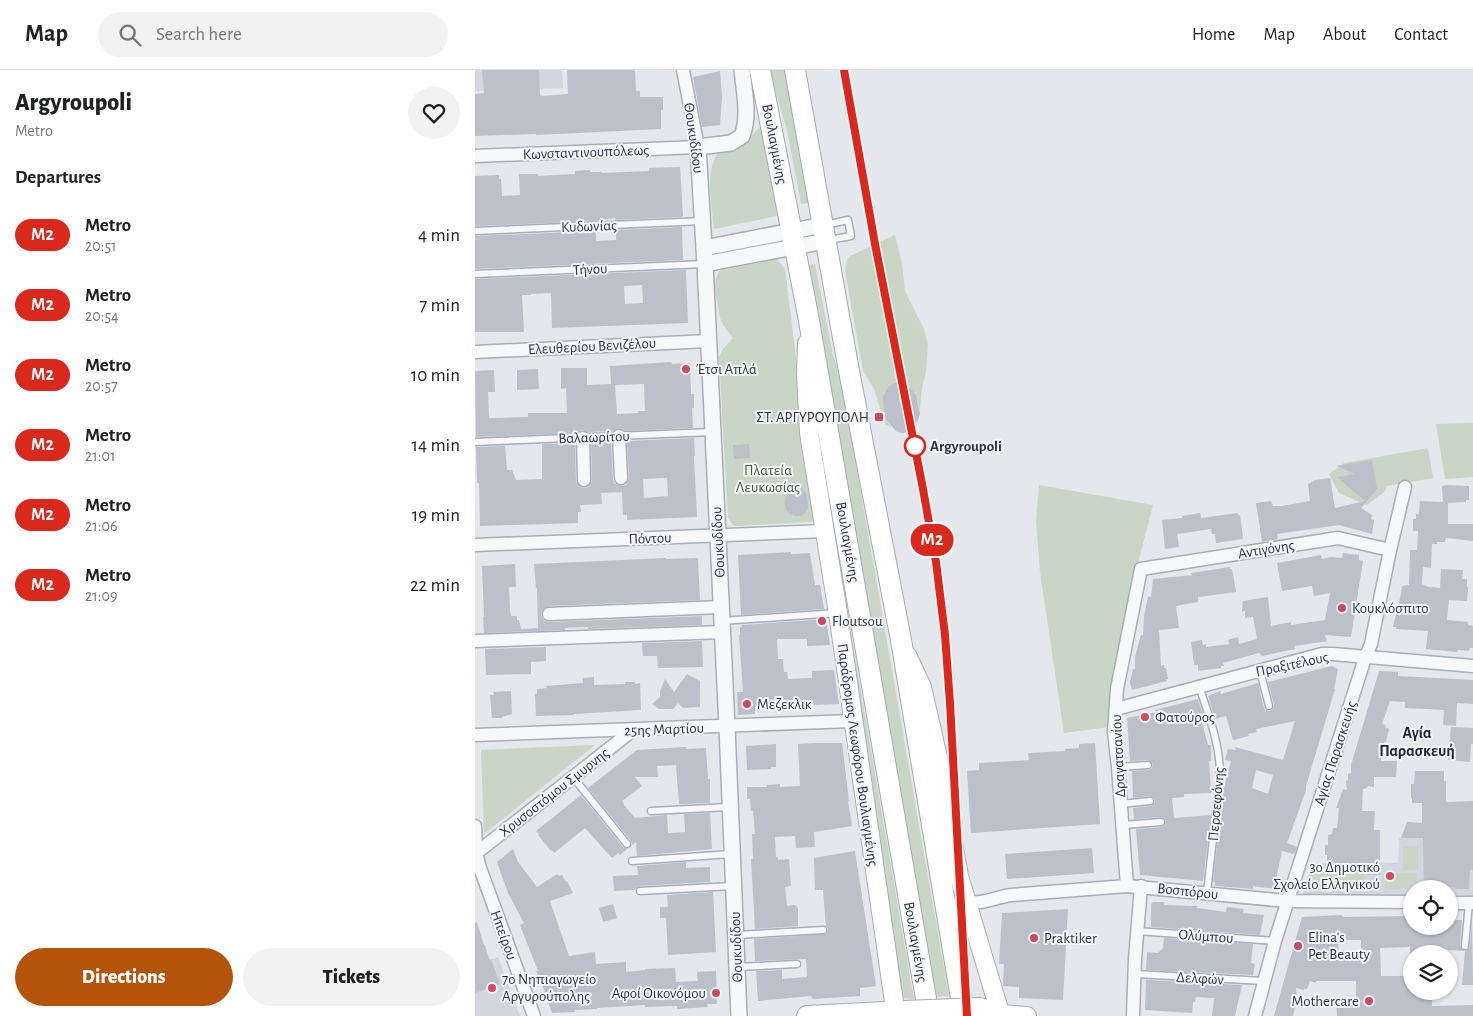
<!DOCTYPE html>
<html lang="en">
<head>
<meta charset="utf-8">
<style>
	:root { --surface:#fff; --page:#f2f2f2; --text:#202124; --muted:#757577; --line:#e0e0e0; --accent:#b45309 }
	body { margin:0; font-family:"Alegreya Sans",sans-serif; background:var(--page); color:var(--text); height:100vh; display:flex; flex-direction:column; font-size:19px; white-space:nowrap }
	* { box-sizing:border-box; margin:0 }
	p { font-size:16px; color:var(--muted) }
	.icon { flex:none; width:28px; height:28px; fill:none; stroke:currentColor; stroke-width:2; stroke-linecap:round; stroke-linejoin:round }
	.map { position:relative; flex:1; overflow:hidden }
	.details { display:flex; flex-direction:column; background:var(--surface); width:475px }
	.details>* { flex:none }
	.badge { padding:0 10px; border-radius:16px; font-size:18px; line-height:32px }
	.controls { position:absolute; left:928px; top:810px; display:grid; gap:10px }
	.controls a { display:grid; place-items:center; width:55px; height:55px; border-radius:50%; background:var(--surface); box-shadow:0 1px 4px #0004; font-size:25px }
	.map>.badge { position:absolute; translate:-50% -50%; box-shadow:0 0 0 2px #fff }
	h2 { padding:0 15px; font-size:19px; line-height:45px }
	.round { display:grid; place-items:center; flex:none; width:52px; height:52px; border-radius:26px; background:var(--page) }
	.headline { display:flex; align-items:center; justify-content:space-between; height:85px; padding:0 15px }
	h1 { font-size:24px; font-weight:800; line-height:38px }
	.action { display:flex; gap:10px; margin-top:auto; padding:10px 15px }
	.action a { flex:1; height:58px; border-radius:30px; background:var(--accent); color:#fff; font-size:20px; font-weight:800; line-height:58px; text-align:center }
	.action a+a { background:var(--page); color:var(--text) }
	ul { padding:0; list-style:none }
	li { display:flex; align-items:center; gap:15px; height:70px; padding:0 15px }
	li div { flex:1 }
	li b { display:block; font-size:19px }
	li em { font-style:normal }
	li .badge { min-width:55px; font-weight:700; text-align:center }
	header { display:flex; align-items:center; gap:30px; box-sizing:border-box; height:70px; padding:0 25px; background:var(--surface); border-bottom:1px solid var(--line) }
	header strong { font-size:24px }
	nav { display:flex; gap:28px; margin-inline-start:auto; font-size:18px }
	.search { width:350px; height:45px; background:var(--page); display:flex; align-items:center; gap:12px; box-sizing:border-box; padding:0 18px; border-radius:28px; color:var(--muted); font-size:19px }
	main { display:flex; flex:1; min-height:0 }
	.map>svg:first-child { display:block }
</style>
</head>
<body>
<header>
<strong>Map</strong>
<div class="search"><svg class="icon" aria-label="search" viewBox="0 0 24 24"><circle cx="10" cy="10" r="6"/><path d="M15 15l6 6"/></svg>Search here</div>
<nav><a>Home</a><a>Map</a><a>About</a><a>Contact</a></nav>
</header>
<main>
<section class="details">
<div class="headline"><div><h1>Argyroupoli</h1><p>Metro</p></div><a class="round"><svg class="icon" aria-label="heart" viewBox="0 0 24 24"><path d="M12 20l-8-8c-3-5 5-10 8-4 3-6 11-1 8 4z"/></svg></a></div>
<h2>Departures</h2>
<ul>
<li><span class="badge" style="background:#da291c;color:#fff">Μ2</span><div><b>Metro</b><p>20:51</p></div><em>4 min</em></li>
<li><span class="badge" style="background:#da291c;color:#fff">Μ2</span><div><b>Metro</b><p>20:54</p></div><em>7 min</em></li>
<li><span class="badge" style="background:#da291c;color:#fff">Μ2</span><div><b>Metro</b><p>20:57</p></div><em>10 min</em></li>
<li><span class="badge" style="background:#da291c;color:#fff">Μ2</span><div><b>Metro</b><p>21:01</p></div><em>14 min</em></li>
<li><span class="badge" style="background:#da291c;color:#fff">Μ2</span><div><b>Metro</b><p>21:06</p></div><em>19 min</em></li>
<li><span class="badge" style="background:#da291c;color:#fff">Μ2</span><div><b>Metro</b><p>21:09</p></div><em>22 min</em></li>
</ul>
<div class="action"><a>Directions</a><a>Tickets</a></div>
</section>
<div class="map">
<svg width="998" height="946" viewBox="0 0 998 946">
	<rect width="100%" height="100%" fill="#e4e7ec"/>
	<g fill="#d2d6de">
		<polygon points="0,0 87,0 88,18 0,21"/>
		<polygon points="924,768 998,768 998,826 974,825 974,819 936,819 936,825 828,824 836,793 923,793"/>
		<polygon points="12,882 15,890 23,887 45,946 0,946 0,887"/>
	</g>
	<g fill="#c9d6c5">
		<polygon points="296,0 310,0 334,133 326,134 312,60 299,17"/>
		<path d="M291,50l16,95 -68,14c-2,-27 -11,-59 7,-81l27,-8z"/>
		<path d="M420,165l7,28 3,28 19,38 4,16 -2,27 -4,16 -2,21c-13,-52 -54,-17 -28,19l-7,-4 -11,-35 -11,-18 -18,-100 2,-11 3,-4z"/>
		<polygon points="302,189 310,199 323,304 324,337 341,443 337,452 259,456 253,448 244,287 248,279 258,268 248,255 245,248 239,214 244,201"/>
		<polygon points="340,194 358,285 366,309 474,926 460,927 332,195"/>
		<polygon points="998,353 998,407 970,409 961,354"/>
		<polygon points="953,378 958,408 912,416 909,422 892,435 864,423 854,404 869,393"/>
		<polygon points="564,415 678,435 663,493 633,636 634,657 589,663 565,502 561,451"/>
		<polygon points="363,489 439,929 429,928 425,921"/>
		<polygon points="120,675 9,764 6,680"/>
		<rect x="928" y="776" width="15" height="24"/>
		<rect x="838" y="794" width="51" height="27"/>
		<rect x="910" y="803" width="32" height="16"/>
	</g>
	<g fill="#bbc0ca" fill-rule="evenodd">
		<polygon points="7,0 64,0 65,25 67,26 93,24 92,0 160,0 161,21 165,21 165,27 188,27 188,40 186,40 186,59 61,65 61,64 0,66 0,24 9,23"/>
		<polygon points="245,1 247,26 245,55 227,57 218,7"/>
		<polygon points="205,97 208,146 206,147 140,150 140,148 120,151 0,156 0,106 24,105 24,109 26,109 27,126 45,125 44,104 63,104 63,106 100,104 100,101 115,100 115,102 126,102 127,103 174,101 174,98"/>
		<polygon points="207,157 208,190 0,199 0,166 121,161 121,171 141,170 141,160"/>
		<path d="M211,200l2,53 -136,5 -1,-35 -20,1v1h-9l2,37h-49v-53zM167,215l1,18 -18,1 -1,-18z"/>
		<path d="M196,292l1,2 18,-1 1,31h3v14h-2l1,20 -68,3 -6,-3 -6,3 -25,1 -6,-2 -5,3 -101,4 -1,-66 19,-1 1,22h-7l1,26 39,-1v-4h39l-1,-25 -5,1v-21h26v17l24,-1 -1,-18zM169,314l1,27h-7v2l-21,1 -2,-29z"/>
		<polygon points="63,299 64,319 42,320 42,300"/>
		<polygon points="427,312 434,317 441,325 445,344 440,357 436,361 428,363 422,362 413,352 409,345 408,327 414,316 420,313"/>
		<path d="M219,368l1,18h-1l3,61 -70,3v-5h-4l-1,-23 -21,1 1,11 -22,1 1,7h-3v11l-98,3 -1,-43h-2l-1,-36 29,-1 2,24h5l4,10 26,-1v-35l33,-1 1,38 4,6 5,1 4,-1 3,-7 -1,-38 20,-1 2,38 1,4 7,3 5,-1 3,-7 -2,-37zM192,408l1,18 -24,2 -1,-19z"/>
		<polygon points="274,374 275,388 259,389 258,375"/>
		<polygon points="897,390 902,419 886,438 897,445 896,449 899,450 897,464 864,455 802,464 803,469 787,472 781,433 796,431 798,436 807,436 835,431 833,414 840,410 855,408 860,438 890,431 862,407 880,404 861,396"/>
		<polygon points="320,412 325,415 331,424 333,432 333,438 330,443 326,446 320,446 315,444 311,440 310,434 312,418 315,413"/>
		<polygon points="970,415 994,416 994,430 991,430 991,432 973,433 973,454 998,454 998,471 971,468 970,472 962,472 962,474 957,474 956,498 948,497 947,514 954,517 965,518 966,499 988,500 987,509 992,509 992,517 993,517 992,531 974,530 972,550 993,552 993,555 998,556 998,578 995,578 994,581 983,580 982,582 951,579 953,561 921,559 921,557 918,557 925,528 927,516 934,515 935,480 942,480 943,461 938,461 938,449 941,449 941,444 944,444 945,431 968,432 967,416 970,416"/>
		<polygon points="725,443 726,448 763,443 763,445 765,445 768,467 767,467 768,469 741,473 740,464 737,464 736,459 702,464 704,477 690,479 687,450 707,448 707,446"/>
		<polygon points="316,482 316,484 335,483 340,515 345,515 349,539 266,545 263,485"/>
		<polygon points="868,483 884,485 884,490 888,491 876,567 850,565 852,571 820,576 820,579 806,582 787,586 784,583 748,593 749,596 746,596 746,598 723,601 723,595 719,595 716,572 727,570 728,575 731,574 731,577 754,574 753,570 763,567 764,574 782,569 778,547 770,548 770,541 767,542 768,531 793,527 796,556 816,552 816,555 850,550 855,523 839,526 837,516 807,521 802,493 846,485 847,489 856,487 867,488"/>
		<polygon points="191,488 191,489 223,488 225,530 74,536 67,540 66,544 67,548 70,551 74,552 227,546 227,555 113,559 113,557 90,558 90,560 9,563 8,547 9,547 7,496 40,494 41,517 34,517 35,541 36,546 42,546 42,550 44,550 46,559 63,558 62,518 61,518 59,494"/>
		<polygon points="755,497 755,499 757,499 761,522 723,527 723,532 701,536 704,558 684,560 686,596 689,595 689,598 691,598 693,609 691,609 692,611 657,620 655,612 658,599 660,599 660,587 666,565 668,565 669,547 673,526 676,527 678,509 717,505 716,503"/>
		<polygon points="351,549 355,575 332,576 332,569 302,569 303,589 308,589 309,602 312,602 313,609 337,608 337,601 359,600 364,634 339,635 339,633 322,633 288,635 288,636 280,637 280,644 263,645 262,622 268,622 264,565 265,565 265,557 267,557 266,555"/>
		<polygon points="227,571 228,597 183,598 182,586 168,586 167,573"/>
		<polygon points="71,577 71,591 56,592 56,604 11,605 10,579"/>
		<path d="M857,596l6,3 -4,20h1l-29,97v4l-19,53 10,4 -3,7 -12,-3 -8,38 -21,-3v3l-38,-3v-4h-2l8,-73 4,-11h-2v-6l8,-31 -6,-1 3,-11 8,1 -1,-3 48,13 12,-39 -39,8 1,3 -9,2 1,2 -16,4 -7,-24 -11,3 -7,-23 12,-5 1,3 37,-11 6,25 2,2 4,1 3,-2 1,-4 -6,-23zM781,700l17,5 -5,19 -16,-6z"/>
		<polygon points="904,601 923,602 923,606 998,610 998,634 982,633 981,656 968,655 969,640 930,638 930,632 915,631 907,654 911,655 910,657 914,659 911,672 909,672 906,691 922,691 921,707 899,707 899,717 893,716 892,718 888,719 887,741 900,741 899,760 905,760 905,805 892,805 891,793 852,793 852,785 850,785 850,775 853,775 853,765 857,764 858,758 862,758 864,738 861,738 868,719 872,720 871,711 873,710 873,704 876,703 876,695"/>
		<polygon points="212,604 225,611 225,637 208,638 203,633 198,639 184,639 177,634 185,627 185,621 190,609 199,622"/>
		<polygon points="119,607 119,615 150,614 150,612 160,612 160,614 165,613 166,640 99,644 99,645 61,646 60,624 62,624 62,619 72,618 71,616 108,613 108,608"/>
		<polygon points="36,621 37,644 27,647 27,648 17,648 15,625 19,625 18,622"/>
		<polygon points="723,629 730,651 727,652 733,675 736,675 736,691 734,691 736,723 709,724 709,727 697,728 699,748 736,745 728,811 665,805 661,759 687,757 690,755 691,751 689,748 686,747 659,749 658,738 676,736 679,733 680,731 679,728 675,726 658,728 657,701 674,700 677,698 678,695 677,692 673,690 655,691 652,648 681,642 680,640"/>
		<polygon points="976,657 998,658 998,674 996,674 995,692 973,690"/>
		<polygon points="340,673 367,673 374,731 373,731 377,756 339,762 340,777 321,778 320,766 300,767 301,787 303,787 303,790 314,789 316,816 310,817 312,836 320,835 323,838 323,856 280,859 276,789 278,789 277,764 280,764 278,741 276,741 275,729 272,729 272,717 292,717 292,715 305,714 305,717 325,716 323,674"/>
		<polygon points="620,673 625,754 496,763 492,701 504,700 504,693 554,690 553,683 590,681 590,679 604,678 604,674"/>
		<polygon points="301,674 301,697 296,697 296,699 272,700 271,676"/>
		<polygon points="211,677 211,679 231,678 233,709 235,709 235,733 204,734 201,695 182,696 183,707 160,707 167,716 147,731 149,733 148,734 160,748 192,745 193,763 210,762 209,744 235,743 237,779 162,786 161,772 157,775 156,771 113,718 162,680"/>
		<polygon points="940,701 969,701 969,711 971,711 971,732 998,731 998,800 995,800 994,819 980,819 980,817 962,817 962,818 949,819 948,768 926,768 932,752 947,753 947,733 937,733 937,728 936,728 936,714 939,714"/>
		<polygon points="106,725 148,777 152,779 145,785 143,783 137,788 110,758 79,783 77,780 76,781 63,765 64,764 61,761"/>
		<polygon points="617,778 619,803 532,809 530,784"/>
		<polygon points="38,779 43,792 62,817 82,804 84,806 87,805 91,812 92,811 98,823 75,831 94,886 120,882 121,894 151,892 151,902 170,900 170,899 200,898 201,912 223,911 222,902 241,901 242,934 232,934 233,937 202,939 202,936 170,937 170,935 122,938 122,939 100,940 100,942 77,943 70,924 71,924 61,901 63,901 45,855 49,853 33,823 23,795 22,792"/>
		<polygon points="380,781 401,916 385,918 385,926 338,929 336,926 283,931 281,901 307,900 307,909 332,907 331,889 280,891 279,869 351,864 353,859 351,856 348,820 340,820 339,788"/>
		<polygon points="211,792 211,798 235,797 235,812 165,816 159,820 139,821 138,806 163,805 162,796"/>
		<polygon points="238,822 241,882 193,885 191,848 185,848 185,837 193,837 192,825"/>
		<polygon points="678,832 689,832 689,835 722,836 722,838 751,842 752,837 769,839 768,843 789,845 785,865 676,857 676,834"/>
		<polygon points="138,834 142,848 128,852 124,838"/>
		<polygon points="593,839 588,930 544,928 544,917 528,916 529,894 524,894 527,843"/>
		<path d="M866,845l1,1 2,1 67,-1v10h38v-6h13l-2,26 4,5 -17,-1v4h-37v-7l-30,1 1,28h30v15h5v6h16v9l41,-1v11h-136l-1,-17 20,-1v-17h-40v2l-6,-2 -3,8h-3v1l-8,-2 1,11 -4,17h-19l28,-99zM865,870h21v19h-22l-1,-17h2z"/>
		<polygon points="997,850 998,915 987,915 990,881 992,880 995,877"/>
		<polygon points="2,852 9,875 10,875 14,890 16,889 25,914 0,923 0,853"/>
		<polygon points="689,868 778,874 776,893 780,894 778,905 671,900 672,882 683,883 688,878"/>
		<polygon points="671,910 767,915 760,946 737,946 739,928 721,927 720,932 718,932 717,943 670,940"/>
	</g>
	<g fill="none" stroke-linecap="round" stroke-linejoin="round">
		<defs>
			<g id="service">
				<polyline points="350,155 373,150 376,166 354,170"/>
				<polyline points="0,161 228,151"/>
				<polyline points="0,204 230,194"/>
				<polyline points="0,372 237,362"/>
				<polyline points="247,551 362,543"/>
				<polyline points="785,601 794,636"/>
				<path d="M724,616c10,30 21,58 21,89l-13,118"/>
				<polyline points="643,697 673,695"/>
				<polyline points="98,707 152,774"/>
				<polyline points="646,734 675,731"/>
				<polyline points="176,741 254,737"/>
				<polyline points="648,755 686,752"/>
				<polyline points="157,791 256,784"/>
				<polyline points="165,821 258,816"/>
				<polyline points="662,861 800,871"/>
				<polyline points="261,865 348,860"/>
				<polyline points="990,876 994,833"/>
				<polyline points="262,897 322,894"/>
				<polyline points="660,904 789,911"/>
			</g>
			<g id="minor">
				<polyline points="0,86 223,77 208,0"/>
				<polyline points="0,282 234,271"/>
				<polyline points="144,366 146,408"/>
				<polyline points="108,368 109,410"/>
				<polyline points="0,475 351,461"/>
				<polyline points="74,544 246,537"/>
				<polyline points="0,571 248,562"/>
				<polyline points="641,639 847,584 858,584 998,596"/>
				<polyline points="0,665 378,651"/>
				<polyline points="0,756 1,783 5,798 59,946"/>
				<polyline points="0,784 158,660"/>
				<polyline points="652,816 643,697 639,662 642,619 666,499 863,468 915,480"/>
				<path d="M492,832c13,3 30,-5 44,-7l116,-9 160,15 124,1"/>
				<polyline points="974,833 998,833"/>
				<polyline points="658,946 660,889 666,816"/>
				<polyline points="780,946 800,871 890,588 896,574 915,480 930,417"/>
			</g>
			<g id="tertiary">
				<polyline points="229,178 348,155"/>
				<polyline points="230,194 350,171"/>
				<path d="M264,946l-12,-289 -22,-463 -7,-117 33,-4 11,-7c8,-20 2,-45 0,-66"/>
			</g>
			<g id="secondary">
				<polyline points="332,273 331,305 334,363 363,543 421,946"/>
				<polyline points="432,585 447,617 464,692 484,806 526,946"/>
				<polyline points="526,944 552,946"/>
			</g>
			<g id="primary">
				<polyline points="285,0 333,245 454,946"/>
				<polyline points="320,0 374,301 426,570 489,946"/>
				<polyline points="505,938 526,944"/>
				<polyline points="332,946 430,941"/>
			</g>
		</defs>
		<use href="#service" stroke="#a9aeb7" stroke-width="9"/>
		<use href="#minor" stroke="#a9aeb7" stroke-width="15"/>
		<use href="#tertiary" stroke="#a9aeb7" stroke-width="18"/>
		<use href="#secondary" stroke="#a9aeb7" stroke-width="20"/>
		<use href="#primary" stroke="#a3abb8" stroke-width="22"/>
		<use href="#service" stroke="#f7f8fa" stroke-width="6"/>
		<use href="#minor" stroke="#f7f8fa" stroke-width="12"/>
		<use href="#tertiary" stroke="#f7f8fa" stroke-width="15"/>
		<use href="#secondary" stroke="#fff" stroke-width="18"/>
		<use href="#primary" stroke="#fff" stroke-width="20"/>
		<defs>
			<polyline id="primary-bridge" points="430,941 505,938"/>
		</defs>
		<use href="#primary-bridge" stroke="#a3abb8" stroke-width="22" stroke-linecap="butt"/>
		<use href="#primary-bridge" stroke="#fff" stroke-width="20"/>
	</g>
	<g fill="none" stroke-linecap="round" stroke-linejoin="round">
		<defs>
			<polyline id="line" points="369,0 400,174 448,419 461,492 470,565 475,633 492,946"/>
		</defs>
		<use href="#line" stroke="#fff" stroke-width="11"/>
		<use href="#line" stroke="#da291c" stroke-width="8"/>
	</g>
	<g fill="#d1495b" stroke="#f4f6f9" stroke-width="2">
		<circle cx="211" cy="299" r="5"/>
		<rect x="399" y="342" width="10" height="10" rx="2.5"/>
		<circle cx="867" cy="538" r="5"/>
		<circle cx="347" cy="551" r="5"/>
		<circle cx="272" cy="634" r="5"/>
		<circle cx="670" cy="647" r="5"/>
		<circle cx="915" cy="806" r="5"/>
		<circle cx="559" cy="868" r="5"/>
		<circle cx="823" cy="876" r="5"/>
		<circle cx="17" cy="918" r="5"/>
		<circle cx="241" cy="923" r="5"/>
		<circle cx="894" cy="931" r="5"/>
	</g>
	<circle fill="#fff" stroke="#da291c" stroke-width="2.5" cx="440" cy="376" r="10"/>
	<g text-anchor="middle" stroke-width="4" stroke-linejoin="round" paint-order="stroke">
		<g font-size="15" fill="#2b3445" stroke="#f4f6f9">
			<text transform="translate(219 68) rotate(82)" y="5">Θουκυδίδου</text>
			<text transform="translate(300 74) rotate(79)" y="5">Βουλιαγμένης</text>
			<text transform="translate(111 82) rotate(-2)" y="5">Κωνσταντινουπόλεως</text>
			<text transform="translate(114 156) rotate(-2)" y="5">Κυδωνίας</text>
			<text transform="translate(115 199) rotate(-3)" y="5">Τήνου</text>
			<text transform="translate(117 276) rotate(-3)" y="5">Ελευθερίου Βενιζέλου</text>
			<text transform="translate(119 367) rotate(-2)" y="5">Βαλαωρίτου</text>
			<text transform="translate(175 468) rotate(-2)" y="5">Πόντου</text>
			<text transform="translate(243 472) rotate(-93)" y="5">Θουκυδίδου</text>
			<text transform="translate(373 472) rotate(80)" y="5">Βουλιαγμένης</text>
			<text transform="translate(791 479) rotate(-9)" y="5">Αντιγόνης</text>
			<text transform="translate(817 594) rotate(-12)" y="5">Πραξιτέλους</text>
			<text transform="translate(189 659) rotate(-2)" y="5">25ης Μαρτίου</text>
			<text transform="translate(860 683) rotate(-72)" y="5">Αγίας Παρασκευής</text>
			<text transform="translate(383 685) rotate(82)" y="5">Παράδρομος Λεωφόρου Βουλιαγμένης</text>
			<text transform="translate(643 686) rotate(-93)" y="5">Δραγατσανίου</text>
			<text transform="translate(79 722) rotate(-38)" y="5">Χρυσοστόμου Σμυρνης</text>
			<text transform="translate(741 734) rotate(-85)" y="5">Περσεφόνης</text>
			<text transform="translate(713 821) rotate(6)" y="5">Βοσπόρου</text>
			<text transform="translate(29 865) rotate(70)" y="5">Ηπείρου</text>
			<text transform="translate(731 866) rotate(4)" y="5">Ολύμπου</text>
			<text transform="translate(441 872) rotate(80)" y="5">Βουλιαγμένης</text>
			<text transform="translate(261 877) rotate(-92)" y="5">Θουκυδίδου</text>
			<text transform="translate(725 908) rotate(3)" y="5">Δελφών</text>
		</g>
		<g font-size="15" fill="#2b3445" stroke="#f4f6f9" text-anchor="start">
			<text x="221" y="304">Έτσι Απλά</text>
			<text x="394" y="352" text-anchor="end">ΣΤ. ΑΡΓΥΡΟΥΠΟΛΗ</text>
			<text x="877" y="543">Κουκλόσπιτο</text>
			<text x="357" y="556">Floutsou</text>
			<text x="282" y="639">Μεζεκλικ</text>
			<text x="680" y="652">Φατούρος</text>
			<text x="905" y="802" text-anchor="end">3ο Δημοτικό<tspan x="905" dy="17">Σχολείο Ελληνικού</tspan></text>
			<text x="833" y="872">Elina's<tspan x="833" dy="17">Pet Beauty</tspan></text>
			<text x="569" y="873">Praktiker</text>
			<text x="27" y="914">7ο Νηπιαγωγείο<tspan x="27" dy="17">Αργυρούπολης</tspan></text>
			<text x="231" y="928" text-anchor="end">Αφοί Οικονόμου</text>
			<text x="884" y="936" text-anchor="end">Mothercare</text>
		</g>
		<g font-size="15" font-weight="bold" fill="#2b3445" stroke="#f4f6f9" text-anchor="start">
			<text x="455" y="381">Argyroupoli</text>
		</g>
		<g font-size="15" fill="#3f6138" stroke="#f4f6f9">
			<text x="293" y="405">Πλατεία<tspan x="293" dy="17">Λευκωσίας</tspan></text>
		</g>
		<g font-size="16" font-weight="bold" fill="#1d2536" stroke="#f4f6f9">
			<text x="942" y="668">Αγία<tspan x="942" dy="18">Παρασκευή</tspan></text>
		</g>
	</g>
</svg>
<div class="controls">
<a><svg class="icon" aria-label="locate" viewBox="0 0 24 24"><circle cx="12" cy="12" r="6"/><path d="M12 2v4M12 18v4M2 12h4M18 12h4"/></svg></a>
<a><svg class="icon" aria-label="layers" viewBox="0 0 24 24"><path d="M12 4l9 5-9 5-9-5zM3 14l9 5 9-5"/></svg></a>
</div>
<b class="badge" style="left:457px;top:470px;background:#da291c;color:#fff">Μ2</b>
</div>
</main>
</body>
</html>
